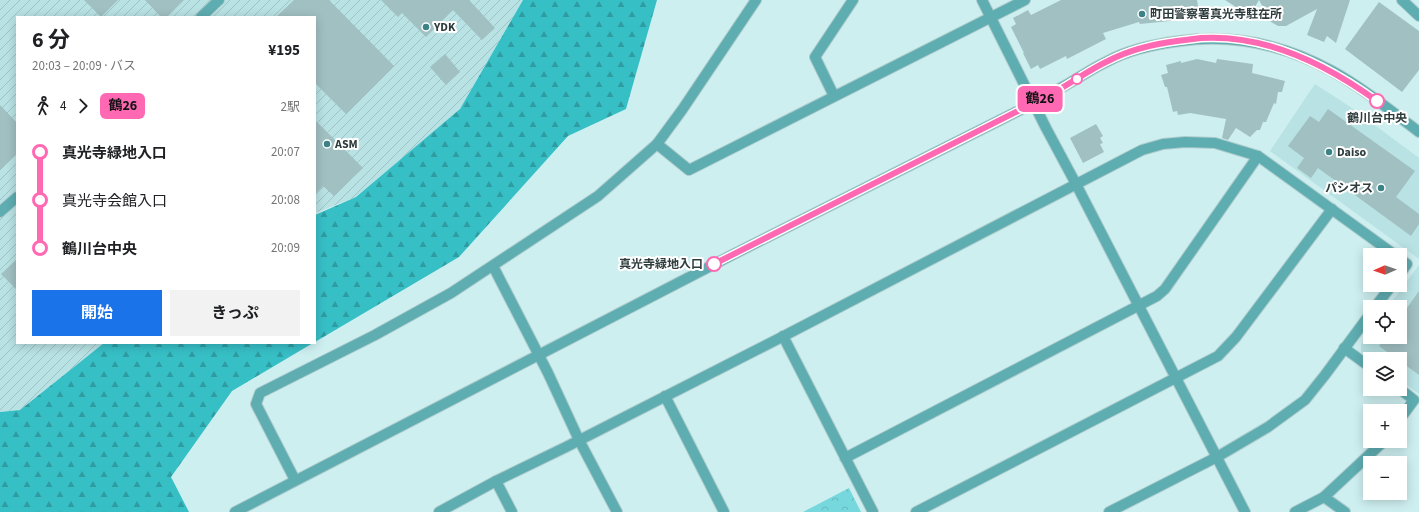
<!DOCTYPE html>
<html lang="ja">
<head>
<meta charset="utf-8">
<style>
	:root { --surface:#fff; --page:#f2f2f2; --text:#202124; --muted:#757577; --accent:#1a73e8 }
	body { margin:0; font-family:"Source Sans 3","Noto Sans JP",sans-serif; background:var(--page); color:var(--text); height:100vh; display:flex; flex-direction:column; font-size:15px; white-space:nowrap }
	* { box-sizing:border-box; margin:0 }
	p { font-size:13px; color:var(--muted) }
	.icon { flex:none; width:22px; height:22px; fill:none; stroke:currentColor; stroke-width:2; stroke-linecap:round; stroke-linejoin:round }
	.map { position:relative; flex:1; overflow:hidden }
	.panel { position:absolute; left:16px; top:16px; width:300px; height:328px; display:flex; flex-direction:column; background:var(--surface); border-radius:0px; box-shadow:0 2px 10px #0003 }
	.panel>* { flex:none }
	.badge { padding:0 8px; border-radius:6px; font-size:14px; line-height:26px }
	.needle { width:26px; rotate:268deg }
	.buttons { position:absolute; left:1363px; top:248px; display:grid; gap:8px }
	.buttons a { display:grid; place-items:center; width:44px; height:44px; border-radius:0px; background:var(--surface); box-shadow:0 2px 10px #0003; font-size:20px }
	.map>.badge { position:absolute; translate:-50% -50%; box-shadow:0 0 0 2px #fff }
	.legs { display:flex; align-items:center; gap:6px; height:44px; padding:0 16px; font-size:13px }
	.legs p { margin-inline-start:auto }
	.head { display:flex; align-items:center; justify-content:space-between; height:68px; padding:0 16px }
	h1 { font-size:22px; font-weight:700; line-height:30px }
	.action { display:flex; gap:8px; margin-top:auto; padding:8px 16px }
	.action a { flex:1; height:46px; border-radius:0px; background:var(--accent); color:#fff; font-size:16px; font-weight:700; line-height:46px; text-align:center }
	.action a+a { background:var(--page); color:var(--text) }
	ul { padding:0 16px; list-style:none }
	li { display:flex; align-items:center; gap:14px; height:48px; font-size:15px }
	li i { display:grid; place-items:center; width:6px; height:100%; margin:0 5px; background:currentColor }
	li i::after { content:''; width:10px; height:10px; margin:-5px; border:3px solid; border-radius:50%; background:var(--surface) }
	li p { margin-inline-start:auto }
	li:first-child i { background:linear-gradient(#0000 50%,currentColor 0) }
	li:last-child i { background:linear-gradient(currentColor 50%,#0000 0) }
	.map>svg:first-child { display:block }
</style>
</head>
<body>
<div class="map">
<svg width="1419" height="512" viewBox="0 0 1419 512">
	<defs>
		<pattern id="industrial-furrows" width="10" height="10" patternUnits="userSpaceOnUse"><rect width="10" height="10" fill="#b9e2e4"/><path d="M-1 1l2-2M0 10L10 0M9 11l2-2" fill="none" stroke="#9fc3c4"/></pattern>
		<pattern id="forest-firs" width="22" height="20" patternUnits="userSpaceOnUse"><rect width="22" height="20" fill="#37bfc6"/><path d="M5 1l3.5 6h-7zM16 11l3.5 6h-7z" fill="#2f9ca2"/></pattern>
		<pattern id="park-crowns" width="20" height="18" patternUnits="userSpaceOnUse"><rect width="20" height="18" fill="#76d8dd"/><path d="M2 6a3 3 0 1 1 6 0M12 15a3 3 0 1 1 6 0" fill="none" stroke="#66babf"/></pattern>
	</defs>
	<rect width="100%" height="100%" fill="#ceeff0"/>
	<g fill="#b9e2e4">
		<polygon points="1315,84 1349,106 1419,158 1419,259 1270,151"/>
		<polygon points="1419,265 1419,394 1400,380 1400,359 1371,359 1361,352 1361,344 1370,332 1370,337 1400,337 1400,307 1388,307"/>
	</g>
	<polygon fill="url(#industrial-furrows)" points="0,0 523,0 460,109 356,197 315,213 315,17 17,17 17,343 104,343 20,410 0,412"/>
	<g fill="url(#forest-firs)">
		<polygon points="523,0 657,0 626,109 568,136 459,257 315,342 315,215 356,197 460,109"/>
		<polygon points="104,343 313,343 232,391 171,477 189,512 0,512 0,412 20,410"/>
	</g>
	<polygon fill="url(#park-crowns)" points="849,488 861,512 803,512"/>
	<g fill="#a1c0c2">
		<polygon points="84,0 118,0 101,17"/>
		<polygon points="145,0 184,0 167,17 161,17"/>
		<polygon points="294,0 329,0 394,66 346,114 315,83 315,17 276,17"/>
		<polygon points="381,0 469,0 495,28 482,40 453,10 426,37 402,13 398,17"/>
		<polygon points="1061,0 1197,0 1200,18 1140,24 1139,22 1103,33 1106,39 1067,59 1066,56 1040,69 1038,65 1031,69 1023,53 1024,53 1011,27 1016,24 1013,18 1028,10 1031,15"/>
		<polygon points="1225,0 1350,0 1336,43 1327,36 1324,42 1307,35 1317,9 1286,26 1278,26 1271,22 1259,0 1250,16"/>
		<polygon points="1379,2 1419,31 1419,70 1402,92 1345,49"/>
		<polygon points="445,54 460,72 446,85 430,67"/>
		<polygon points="1197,59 1216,63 1217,59 1253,64 1252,73 1285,81 1282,92 1278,92 1276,104 1274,103 1266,122 1263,122 1260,130 1257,130 1250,137 1236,128 1228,140 1222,138 1226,119 1190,113 1178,115 1177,111 1173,112 1167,87 1165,87 1161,75 1168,73 1166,65 1181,61 1181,63"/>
		<polygon points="0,105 17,123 17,154 0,170"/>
		<polygon points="1328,109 1415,171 1396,197 1419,214 1419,224 1411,236 1318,168 1311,178 1297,168 1304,158 1288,146 1310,116 1319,122"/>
		<polygon points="315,120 363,168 334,196 323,186 315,194"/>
		<polygon points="1096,124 1103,136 1100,138 1103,143 1100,144 1104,152 1083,163 1070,138"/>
		<polygon points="17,259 17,290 1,274"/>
		<polygon points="1419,291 1419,375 1400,361 1400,359 1397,359 1379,346 1386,337 1400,337 1400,318"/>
	</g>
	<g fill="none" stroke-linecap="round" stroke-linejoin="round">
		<defs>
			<g id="minor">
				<polyline points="982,0 1046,128 1076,184 1245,512"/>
				<polyline points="1402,0 1419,16"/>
				<polyline points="201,17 219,0"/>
				<polyline points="834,96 815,57 853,0"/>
				<polyline points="657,144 689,170 1025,0"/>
				<polyline points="0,212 17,197"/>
				<polyline points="1400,259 1407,264 1400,274"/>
				<polyline points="493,266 548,373 579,440 617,512"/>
				<polyline points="1375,307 1392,285"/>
				<polyline points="783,336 873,512"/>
				<polyline points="1344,348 1370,367"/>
				<polyline points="1400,389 1414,400 1400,419"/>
				<polyline points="665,396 724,512"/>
				<polyline points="845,458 1157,296 1165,289 1258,156"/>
				<polyline points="295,480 256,404 260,393 375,335 451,293 598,196 657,144 682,110 756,0"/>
				<polyline points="496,481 512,512"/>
				<polyline points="1324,497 1345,512"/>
				<path d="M235,512l499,-258 284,-143c16,-8 32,-17 48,-26 14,-8 27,-17 42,-24 22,-12 48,-17 72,-20 53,-7 105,4 152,30 31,17 59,40 87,61"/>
				<polyline points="439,512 496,481 566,447 778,339 1142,150 1163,144 1185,142 1215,143 1258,156 1395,255"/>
				<polyline points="916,512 1218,356 1236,337 1332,209"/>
				<polyline points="1109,512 1217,457 1268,427 1305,400 1325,375 1370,314"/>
				<polyline points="1295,512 1324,497 1384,441"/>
			</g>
		</defs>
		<use href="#minor" stroke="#aecbcc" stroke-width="12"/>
		<use href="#minor" stroke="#5eadb1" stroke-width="10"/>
	</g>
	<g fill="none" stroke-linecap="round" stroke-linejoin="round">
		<defs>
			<path id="line-1" d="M714,264l304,-153c11,-6 23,-12 35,-18 18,-10 36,-23 55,-32 21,-11 46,-17 69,-20 8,-1 16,-2 24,-3 65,-4 125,26 176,63"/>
		</defs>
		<use href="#line-1" stroke="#fff" stroke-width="9"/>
		<use href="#line-1" stroke="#ff69b4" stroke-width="6"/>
	</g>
	<g fill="#3b8387" stroke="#fff" stroke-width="1.5">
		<circle cx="1142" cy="14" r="4"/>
		<circle cx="426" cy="27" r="4"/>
		<circle cx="327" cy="144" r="4"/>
		<circle cx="1329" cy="152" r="4"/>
		<circle cx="1381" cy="188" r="4"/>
	</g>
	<g fill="#fff" stroke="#ff69b4" stroke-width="2">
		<circle cx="1077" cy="79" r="5"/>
		<circle cx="1377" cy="101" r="7"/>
		<circle cx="714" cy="264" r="7"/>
	</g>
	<g text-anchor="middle" stroke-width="4" stroke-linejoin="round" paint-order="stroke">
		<g font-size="12" font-weight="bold" fill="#2f3c3d" stroke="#fff" text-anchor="start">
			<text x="1150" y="18">町田警察署真光寺駐在所</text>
			<text x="434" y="31">YDK</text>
			<text x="335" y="148">ASM</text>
			<text x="1337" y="156">Daiso</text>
			<text x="1373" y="192" text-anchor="end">パシオス</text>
		</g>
		<g font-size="12" font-weight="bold" fill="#2f3c3d" stroke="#fff">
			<text x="1377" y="122">鶴川台中央</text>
			<text x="703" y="268" text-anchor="end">真光寺緑地入口</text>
		</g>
	</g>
</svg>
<div class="buttons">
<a><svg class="needle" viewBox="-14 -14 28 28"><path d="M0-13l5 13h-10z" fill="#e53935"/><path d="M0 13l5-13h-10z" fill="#757577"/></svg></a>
<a><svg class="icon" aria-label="locate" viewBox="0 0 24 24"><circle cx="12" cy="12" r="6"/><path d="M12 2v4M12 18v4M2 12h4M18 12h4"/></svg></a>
<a><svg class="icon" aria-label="layers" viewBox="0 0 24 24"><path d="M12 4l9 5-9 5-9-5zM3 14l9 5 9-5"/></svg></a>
<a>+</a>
<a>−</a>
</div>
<b class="badge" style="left:1040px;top:99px;background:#ff69b4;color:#111">鶴26</b>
<section class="panel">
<div class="head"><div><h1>6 分</h1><p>20:03 – 20:09 · バス</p></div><b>¥195</b></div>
<div class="legs"><svg class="icon" aria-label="walk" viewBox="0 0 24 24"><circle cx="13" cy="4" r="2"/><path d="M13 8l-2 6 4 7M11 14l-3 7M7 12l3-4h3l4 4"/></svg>4<svg class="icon" aria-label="forward" viewBox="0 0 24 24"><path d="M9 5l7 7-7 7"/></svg><b class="badge" style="background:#ff69b4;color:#111">鶴26</b><p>2駅</p></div>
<ul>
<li><i style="color:#ff69b4"></i><b>真光寺緑地入口</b><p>20:07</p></li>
<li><i style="color:#ff69b4"></i><span>真光寺会館入口</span><p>20:08</p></li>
<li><i style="color:#ff69b4"></i><b>鶴川台中央</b><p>20:09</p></li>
</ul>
<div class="action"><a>開始</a><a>きっぷ</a></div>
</section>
</div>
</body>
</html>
